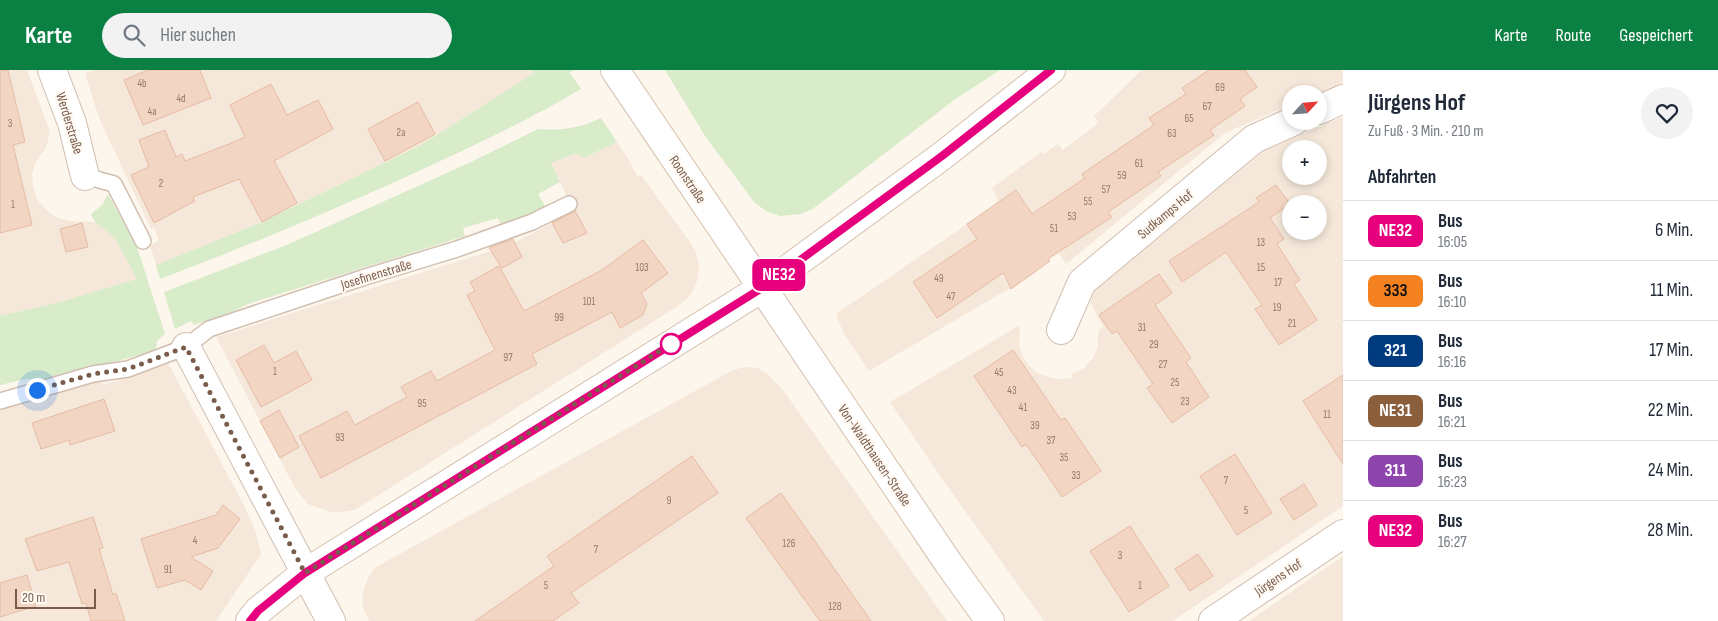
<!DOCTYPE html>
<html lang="de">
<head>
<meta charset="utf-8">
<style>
	:root { --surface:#fff; --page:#f2f2f3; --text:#1f2937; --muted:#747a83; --line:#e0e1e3; --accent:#0b8043 }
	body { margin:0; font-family:"Sofia Sans Condensed",sans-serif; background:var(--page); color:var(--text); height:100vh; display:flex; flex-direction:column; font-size:19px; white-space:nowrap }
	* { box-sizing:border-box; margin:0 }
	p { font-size:16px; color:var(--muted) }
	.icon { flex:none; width:28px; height:28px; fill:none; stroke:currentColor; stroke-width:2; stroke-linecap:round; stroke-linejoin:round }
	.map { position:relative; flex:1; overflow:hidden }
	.panel { display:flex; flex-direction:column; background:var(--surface); width:375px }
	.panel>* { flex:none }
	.badge { padding:0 10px; border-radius:8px; font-size:18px; line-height:32px }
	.needle { width:32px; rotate:64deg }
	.tools { position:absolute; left:1282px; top:15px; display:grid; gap:10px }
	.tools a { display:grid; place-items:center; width:45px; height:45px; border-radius:50%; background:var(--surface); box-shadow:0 2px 8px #0003; font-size:25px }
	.scale { position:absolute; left:15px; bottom:12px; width:81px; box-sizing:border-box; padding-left:5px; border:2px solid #7a5c4d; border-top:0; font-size:14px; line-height:18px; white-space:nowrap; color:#7a5c4d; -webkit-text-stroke:4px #fffaf3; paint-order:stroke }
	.you { position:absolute; width:25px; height:25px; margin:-12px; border:4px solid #fff; border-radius:50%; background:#1a73e8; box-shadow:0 0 0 8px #1a73e833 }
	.map>.badge { position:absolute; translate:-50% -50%; box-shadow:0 0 0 2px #fff }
	h2 { padding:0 25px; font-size:19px; line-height:45px }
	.round { display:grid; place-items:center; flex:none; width:52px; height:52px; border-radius:26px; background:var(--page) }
	.overview { display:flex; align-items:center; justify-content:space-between; height:85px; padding:0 25px }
	h1 { font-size:24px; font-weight:700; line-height:38px }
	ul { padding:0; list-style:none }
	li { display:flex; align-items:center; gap:15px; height:60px; padding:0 25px; border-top:1px solid var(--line) }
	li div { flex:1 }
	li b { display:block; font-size:19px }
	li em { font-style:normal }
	li .badge { min-width:55px; font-weight:700; text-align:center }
	header { display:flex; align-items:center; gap:30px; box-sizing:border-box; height:70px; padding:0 25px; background:var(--accent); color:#fff }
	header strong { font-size:24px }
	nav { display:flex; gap:28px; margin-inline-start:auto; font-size:18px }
	.search { width:350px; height:45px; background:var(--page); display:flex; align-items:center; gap:12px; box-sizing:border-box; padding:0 18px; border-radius:28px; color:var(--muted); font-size:19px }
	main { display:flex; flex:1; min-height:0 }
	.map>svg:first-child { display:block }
</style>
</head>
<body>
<header>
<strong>Karte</strong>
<div class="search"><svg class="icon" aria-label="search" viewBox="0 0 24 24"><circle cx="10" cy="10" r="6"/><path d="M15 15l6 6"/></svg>Hier suchen</div>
<nav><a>Karte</a><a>Route</a><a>Gespeichert</a></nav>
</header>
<main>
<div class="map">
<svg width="1343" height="551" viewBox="0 0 1343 551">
	<rect width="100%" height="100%" fill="#fdf6ec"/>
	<g fill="#f5e8da" fill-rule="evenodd">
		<polygon points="0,0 27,0 50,62 46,78 36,91 32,104 33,115 37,129 45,139 55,147 70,151 95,152 115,168 138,209 60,232 0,246"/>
		<polygon points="95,0 532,0 534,3 421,75 262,152 156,195 150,176 159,170 154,158 151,159 99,48 85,3"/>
		<polygon points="1142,0 1343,0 1343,13 1318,24 1291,24 1291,35 1225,63 1066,194 1016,121 999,132 992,118 1041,82 1043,84 1058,74 1063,80 1098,53 1094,46"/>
		<path d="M1343,47v389l-170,115h-129l-104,-145 -50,-74 130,-77 -1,20 5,13 5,8 7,6 15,6 9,1 13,-1 -2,-4 13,-6 9,-10 5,-11v-17l5,-3 -13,-25 5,-12 4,-3 167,-138zM1291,79h28v27h-28zM1291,134h28v27h-28z"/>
		<polygon points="617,72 627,87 637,106 641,105 690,172 696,183 699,195 698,208 694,219 687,229 678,236 366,433 354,440 342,442 331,442 308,434 295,418 216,267 491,181 489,178 511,166 515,172 552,153 551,150 573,139 551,93 576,83 584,88"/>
		<polygon points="967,154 1010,218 869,301 843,262 836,244"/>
		<polygon points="168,293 245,437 255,460 261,484 216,551 0,551 0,338 97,309 104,315"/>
		<polygon points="744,297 758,298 768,304 783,320 947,551 369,551 362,535 363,522 368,508 376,497 733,300"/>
		<polygon points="1343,486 1343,551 1249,551"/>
	</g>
	<g fill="#d8ecc9">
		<path d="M532,0h42l-4,3 11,16c-56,33 -114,60 -173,87 -82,37 -163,71 -248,103l-4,-14 106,-43 159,-77 113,-72z"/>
		<polygon points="665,0 1000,0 954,30 814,138 801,144 780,146 766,141 755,133 705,66"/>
		<path d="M601,48l16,24 -33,16 -8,-5 -25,10 9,19 -22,12 7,12 -20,11 -24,9 -3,-8 -35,10 2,8 -217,68 -18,9 -36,12 -3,-4 -16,8 -11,-37 125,-48 180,-81 69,-34c22,2 43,-1 63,-11z"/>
		<polygon points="108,124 137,177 165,264 157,271 156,280 51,310 26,309 0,315 0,246 60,232 137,209 115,168 95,152 91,144 102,135"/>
	</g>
	<g fill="#f3d5c3" stroke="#e6bba3">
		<polygon points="8,0 25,72 13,75 32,155 0,163 0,1"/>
		<polygon points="148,0 200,0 211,28 143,55 124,10"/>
		<polygon points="1209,0 1245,0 1257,17 1240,29 1245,36 1210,60 1214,65 1158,102 1161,106 1108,142 1112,147 1048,189 1050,191 1011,219 1003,203 937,248 913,212 977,169 967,154 1016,120 1032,144 1085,108 1082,104 1154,55 1149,48 1186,24 1182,18"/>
		<polygon points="271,14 287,45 318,30 333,59 274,91 297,133 262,152 239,109 193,127 195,131 154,153 131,105 149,97 139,70 165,60 176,87 182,84 185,91 229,74 245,67 230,35"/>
		<polygon points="418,32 435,64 385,91 368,59"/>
		<polygon points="1276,115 1290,134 1270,148 1284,169 1277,174 1300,210 1294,214 1317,250 1279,275 1255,239 1262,235 1226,182 1182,212 1169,191 1259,132 1256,128"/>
		<polygon points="575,141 587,163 563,173 552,153"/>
		<polygon points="82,153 88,177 66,182 60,159"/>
		<polygon points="513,169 522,187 502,198 489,178"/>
		<polygon points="643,170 668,203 641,223 647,234 643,245 620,258 612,242 532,284 537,294 321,408 299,366 347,341 355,355 407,327 401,317 431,301 437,311 495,280 467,225 475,221 470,212 499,196 524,241 602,200"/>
		<polygon points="1159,204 1172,223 1155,235 1191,288 1186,292 1209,327 1172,353 1147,318 1153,314 1117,261 1112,264 1099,245"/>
		<polygon points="264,275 274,293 296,281 312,310 261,337 236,290"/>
		<polygon points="1013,280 1061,350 1065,348 1101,401 1062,427 1026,374 1022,377 974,306"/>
		<polygon points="1343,305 1343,394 1303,331"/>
		<polygon points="104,329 115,361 70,375 69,370 41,379 32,353"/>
		<polygon points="279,340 299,377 280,388 260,351"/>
		<polygon points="1235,384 1272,443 1237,465 1200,406"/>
		<polygon points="692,386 718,423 571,523 579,533 553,551 475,551 554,496 547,486"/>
		<polygon points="1304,414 1317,435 1294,450 1280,429"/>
		<polygon points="781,423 833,497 871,551 820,551 746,448"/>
		<polygon points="223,435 240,449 218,478 191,487 213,501 201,520 185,510 157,518 141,469 216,445"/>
		<polygon points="93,447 103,478 99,479 113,525 116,523 125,551 91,551 86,533 82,534 69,492 37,501 25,469"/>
		<polygon points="1130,456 1169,516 1129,542 1090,481"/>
		<polygon points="1198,484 1213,506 1190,521 1175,499"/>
		<polygon points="27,505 36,536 0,547 0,513"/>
	</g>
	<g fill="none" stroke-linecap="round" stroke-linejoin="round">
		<defs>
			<g id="lane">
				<polyline points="85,106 114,114 143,171"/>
				<polyline points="0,331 93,304 128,299 186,277 209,259 362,208 457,179 532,152 569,134"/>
			</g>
			<g id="street">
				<polyline points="52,0 72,53 85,106"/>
				<polyline points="1319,40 1343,29"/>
				<polyline points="1061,260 1082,212 1254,69 1294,51"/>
				<polyline points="186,277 331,551"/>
				<polyline points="1213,551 1343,464"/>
			</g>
			<g id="secondary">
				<polyline points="615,0 949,494 990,551"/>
				<polyline points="250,551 258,541 305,503 762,218 942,86 1051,0"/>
			</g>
		</defs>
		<use href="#lane" stroke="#d1beb0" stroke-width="18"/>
		<use href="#street" stroke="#d1beb0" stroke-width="30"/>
		<use href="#secondary" stroke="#d6c0b0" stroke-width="30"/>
		<use href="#lane" stroke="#fff" stroke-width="15"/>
		<use href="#street" stroke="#fff" stroke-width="28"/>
		<use href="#secondary" stroke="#fff" stroke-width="28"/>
	</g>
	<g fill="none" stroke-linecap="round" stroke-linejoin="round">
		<defs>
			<polyline id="line" points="250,551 258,541 305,503 762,218 942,86 1051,0"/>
		</defs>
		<use href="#line" stroke="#fff" stroke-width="11"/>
		<use href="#line" stroke="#e6007e" stroke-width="8"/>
		<polyline stroke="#7a5c4d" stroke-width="5" stroke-dasharray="0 9" points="37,320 93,304 128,299 186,277 305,503 671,274"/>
	</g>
	<circle fill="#fff" stroke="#e6007e" stroke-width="2.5" cx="671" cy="274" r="10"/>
	<g text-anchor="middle" stroke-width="4.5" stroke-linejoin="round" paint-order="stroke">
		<g font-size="11" fill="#987a6a">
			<text x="142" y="17">4b</text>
			<text x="1220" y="21">69</text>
			<text x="181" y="32">4d</text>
			<text x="1207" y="40">67</text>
			<text x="152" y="45">4a</text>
			<text x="1189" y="52">65</text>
			<text x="10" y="57">3</text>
			<text x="401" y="66">2a</text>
			<text x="1172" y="67">63</text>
			<text x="1139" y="97">61</text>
			<text x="1122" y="109">59</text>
			<text x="161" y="117">2</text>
			<text x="1106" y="123">57</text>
			<text x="1088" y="135">55</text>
			<text x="13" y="138">1</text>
			<text x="1072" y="150">53</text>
			<text x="1054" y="162">51</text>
			<text x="1261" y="176">13</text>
			<text x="642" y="201">103</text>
			<text x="1261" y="201">15</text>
			<text x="939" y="212">49</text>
			<text x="1278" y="216">17</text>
			<text x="951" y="230">47</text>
			<text x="589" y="235">101</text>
			<text x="1277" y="241">19</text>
			<text x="559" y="251">99</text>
			<text x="1292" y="257">21</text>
			<text x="1142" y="261">31</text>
			<text x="1154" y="278">29</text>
			<text x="508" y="291">97</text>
			<text x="1163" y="298">27</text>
			<text x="275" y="305">1</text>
			<text x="999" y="306">45</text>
			<text x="1175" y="316">25</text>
			<text x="1012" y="324">43</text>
			<text x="1185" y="335">23</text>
			<text x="422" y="337">95</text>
			<text x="1023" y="341">41</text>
			<text x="1327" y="348">11</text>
			<text x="1035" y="359">39</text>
			<text x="340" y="371">93</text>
			<text x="1051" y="374">37</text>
			<text x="1064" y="391">35</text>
			<text x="1076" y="409">33</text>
			<text x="1226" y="414">7</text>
			<text x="669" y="434">9</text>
			<text x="1246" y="444">5</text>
			<text x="195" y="474">4</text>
			<text x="789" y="477">126</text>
			<text x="596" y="483">7</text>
			<text x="1120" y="489">3</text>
			<text x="168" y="503">91</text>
			<text x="546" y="519">5</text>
			<text x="1140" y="519">1</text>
			<text x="835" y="540">128</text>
		</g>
		<g font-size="14" fill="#7a5c4d" stroke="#fffaf3">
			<text transform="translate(70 53) rotate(73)" y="5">Werderstraße</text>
			<text transform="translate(688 109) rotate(56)" y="5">Roonstraße</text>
			<text transform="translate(1165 144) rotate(-40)" y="5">Sudkamps Hof</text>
			<text transform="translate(376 204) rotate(-17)" y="5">Josefinenstraße</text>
			<text transform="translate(875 385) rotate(56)" y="5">Von-Waldthausen-Straße</text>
			<text transform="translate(1278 507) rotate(-34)" y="5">Jürgens Hof</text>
		</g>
	</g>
</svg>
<div class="tools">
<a><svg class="needle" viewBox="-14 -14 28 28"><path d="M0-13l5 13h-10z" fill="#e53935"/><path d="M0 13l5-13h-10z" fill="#747a83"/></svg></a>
<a>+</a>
<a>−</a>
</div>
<div class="scale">20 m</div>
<div class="you" style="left:37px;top:320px"></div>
<b class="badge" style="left:779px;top:205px;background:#e6007e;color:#fff">NE32</b>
</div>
<section class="panel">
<div class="overview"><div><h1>Jürgens Hof</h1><p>Zu Fuß · 3 Min. · 210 m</p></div><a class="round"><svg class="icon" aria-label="heart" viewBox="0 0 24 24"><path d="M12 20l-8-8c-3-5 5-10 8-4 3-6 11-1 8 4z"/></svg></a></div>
<h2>Abfahrten</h2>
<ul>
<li><span class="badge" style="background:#e6007e;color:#fff">NE32</span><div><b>Bus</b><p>16:05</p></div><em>6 Min.</em></li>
<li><span class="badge" style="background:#f58220;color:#111">333</span><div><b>Bus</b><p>16:10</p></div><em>11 Min.</em></li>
<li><span class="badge" style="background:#003b80;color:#fff">321</span><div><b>Bus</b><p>16:16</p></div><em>17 Min.</em></li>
<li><span class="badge" style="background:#8b5e3c;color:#fff">NE31</span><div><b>Bus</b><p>16:21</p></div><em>22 Min.</em></li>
<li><span class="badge" style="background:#8e44ad;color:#fff">311</span><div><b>Bus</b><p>16:23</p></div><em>24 Min.</em></li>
<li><span class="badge" style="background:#e6007e;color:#fff">NE32</span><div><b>Bus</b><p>16:27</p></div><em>28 Min.</em></li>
</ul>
</section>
</main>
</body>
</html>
